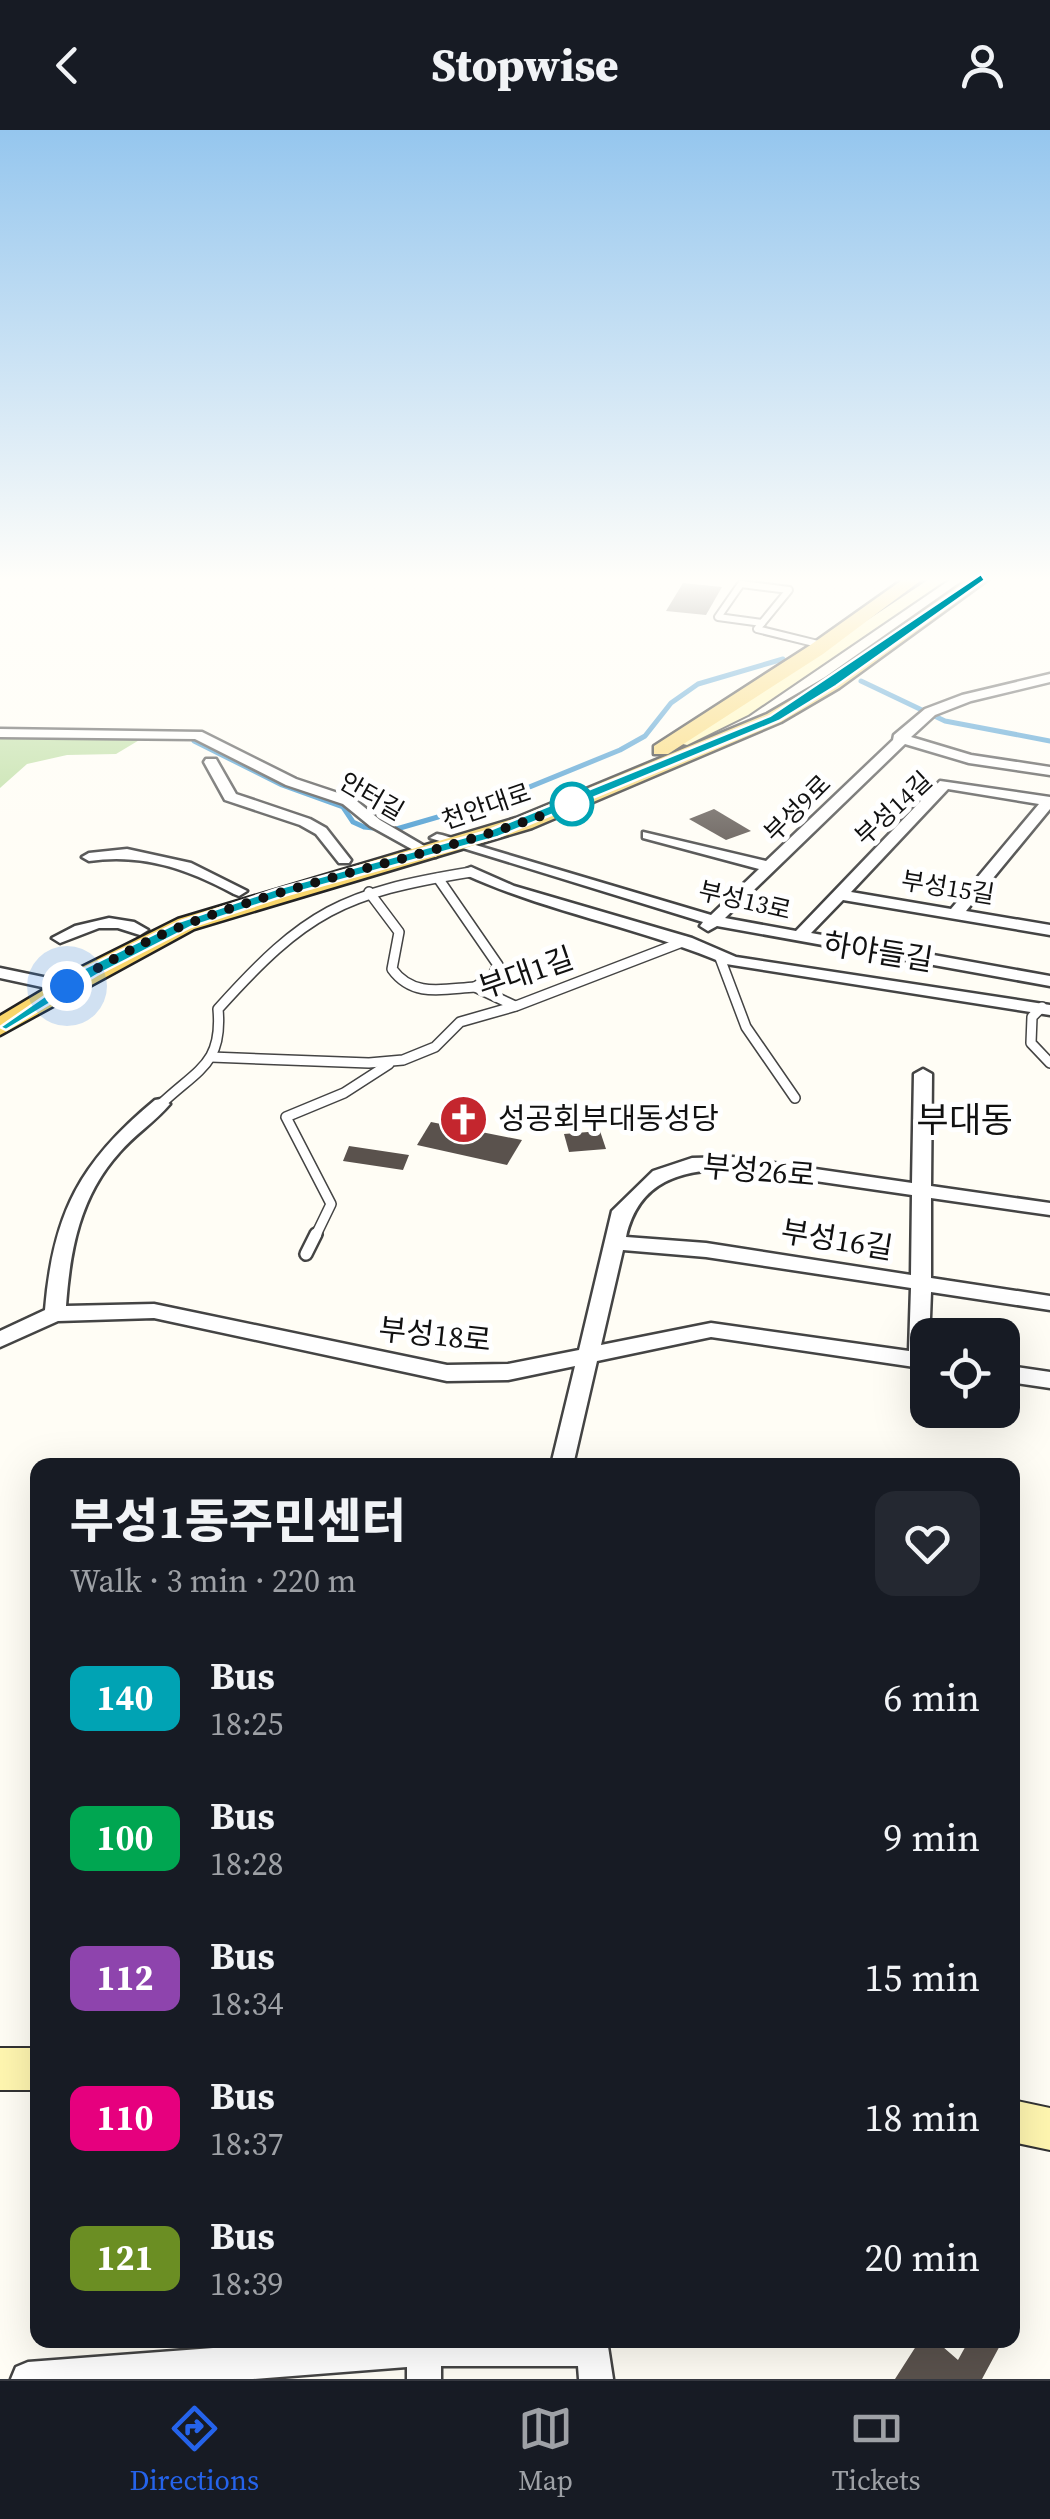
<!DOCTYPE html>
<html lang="en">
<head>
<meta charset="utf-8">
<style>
	:root { --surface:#171b24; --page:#242831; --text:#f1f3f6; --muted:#9ea1a6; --line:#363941; --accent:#2563eb }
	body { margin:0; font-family:"Source Serif 4","Noto Sans KR",serif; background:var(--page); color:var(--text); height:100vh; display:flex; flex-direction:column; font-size:38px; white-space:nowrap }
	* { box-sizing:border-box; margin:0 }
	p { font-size:32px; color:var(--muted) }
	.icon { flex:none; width:55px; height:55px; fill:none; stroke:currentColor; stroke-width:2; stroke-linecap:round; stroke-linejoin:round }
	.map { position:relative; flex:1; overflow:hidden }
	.side { position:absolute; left:30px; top:1328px; width:990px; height:890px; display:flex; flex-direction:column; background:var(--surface); border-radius:20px; box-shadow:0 10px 40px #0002 }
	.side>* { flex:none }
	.badge { padding:0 20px; border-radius:15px; font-size:35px; line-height:65px }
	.fabs { position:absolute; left:910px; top:1188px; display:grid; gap:20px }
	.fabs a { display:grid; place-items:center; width:110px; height:110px; border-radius:20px; background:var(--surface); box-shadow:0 10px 40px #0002; font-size:50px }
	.you { position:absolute; width:50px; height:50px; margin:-25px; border:8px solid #fff; border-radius:50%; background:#1a73e8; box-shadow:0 0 0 15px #1a73e833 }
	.map>.badge { position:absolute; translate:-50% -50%; box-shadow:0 0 0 5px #fff }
	.round { display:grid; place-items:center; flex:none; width:105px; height:105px; border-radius:20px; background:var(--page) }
	.headline { display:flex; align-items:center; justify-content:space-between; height:170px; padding:0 40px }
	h1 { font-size:48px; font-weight:800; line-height:75px }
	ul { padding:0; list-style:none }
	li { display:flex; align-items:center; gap:30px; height:140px; padding:0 40px }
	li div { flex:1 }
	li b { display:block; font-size:38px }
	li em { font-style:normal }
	li .badge { min-width:110px; font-weight:700; text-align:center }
	header { display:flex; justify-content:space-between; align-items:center; height:130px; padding:0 40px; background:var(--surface); font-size:45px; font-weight:800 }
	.tabs { display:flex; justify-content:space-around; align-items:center; height:140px; border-top:2px solid var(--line); background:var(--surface); font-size:28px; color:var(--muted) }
	.tabs a { display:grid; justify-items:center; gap:5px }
	.tabs .selected { color:var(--accent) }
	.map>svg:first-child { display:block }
</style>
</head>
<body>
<header><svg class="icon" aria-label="back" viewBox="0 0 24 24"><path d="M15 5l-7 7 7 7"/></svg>Stopwise<svg class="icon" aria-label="person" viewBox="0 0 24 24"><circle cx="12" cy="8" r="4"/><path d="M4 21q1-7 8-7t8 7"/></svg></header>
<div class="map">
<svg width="1050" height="2249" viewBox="0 0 1050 2249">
	<rect width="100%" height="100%" fill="#fffdf5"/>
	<polygon fill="#b9dc9c" points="0,601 146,606 116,624 67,625 27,634 0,658"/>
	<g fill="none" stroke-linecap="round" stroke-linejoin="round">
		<g stroke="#3f96cf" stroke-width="5">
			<polyline points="861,551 945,591 1050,611"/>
			<polyline points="194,611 282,655 343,677 353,692 364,697 393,700 500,669 620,620 645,606 671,573 698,554 783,529"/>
		</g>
	</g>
	<g fill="#5a524d">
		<polygon points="683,453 722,457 706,485 666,481"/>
		<polygon points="714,679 751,701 726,710 689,689"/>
		<polygon points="431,992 522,1010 507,1035 417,1015"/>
		<polygon points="600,1001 606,1019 569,1022 564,1004"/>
		<polygon points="349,1016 409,1025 403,1040 343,1031"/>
		<polygon points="920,2210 935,2210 958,2230 969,2210 1003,2210 982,2249 895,2249"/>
	</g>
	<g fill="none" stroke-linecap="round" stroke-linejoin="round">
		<defs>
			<g id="lane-far2">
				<polygon points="741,454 789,460 762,493 718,487"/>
				<polyline points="762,493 757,499 822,515"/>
			</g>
			<g id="lane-far1">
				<polyline points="438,748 498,835 492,847 475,857 515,876"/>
				<path d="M369,762l30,40 -7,37c21,29 51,20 83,18"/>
				<polyline points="720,828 746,897 795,968"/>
				<polyline points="1042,877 1032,887 1031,913 1050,933"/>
				<polyline points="211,927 369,933 403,930 435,917 460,892 516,876 685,811"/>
				<path d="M161,974c37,-35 62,-40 57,-95 88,-98 124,-116 253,-137"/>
				<polyline points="315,1107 331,1074 286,987 344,963 389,934"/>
			</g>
			<polyline id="lane" points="306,1124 316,1104"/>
			<g id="street">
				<path d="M1050,544v8l-79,19 -36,14 -24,22 60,18 79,12v8l-81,-12 -64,-19 -180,174 71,13 144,-150 110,16v12l-84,102 84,14v10l-207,-35 -32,33 239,43v10l-333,-60 -9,5 -8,-5 3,-4 -273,-84 7,-4 5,1 269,80 48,-46 -116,-31v-6l123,29 127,-121 1,-5 31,-26 37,-14zM948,659l91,15 -88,105 -100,-17z"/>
				<polygon points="0,599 202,602 296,649 353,668 380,690 438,724 436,727 426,727 370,696 343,674 286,655 195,609 0,607"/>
				<polygon points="206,629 216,629 236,664 310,689 326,698 351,730 349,733 339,733 316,704 300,695 225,670 204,632"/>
				<path d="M127,719l64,14 56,28 -8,5 -5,-2c-46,-25 -92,-41 -145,-33l-7,-4 7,-4z"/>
				<path d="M471,737l43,19 178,52 44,19 314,48v10l-324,-51c-84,-36 -176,-51 -260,-89v-6z"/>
				<polygon points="109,788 134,792 148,800 140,805 118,798 99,798 60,813 52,808 75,796"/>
				<polygon points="0,838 48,848 50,852 42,857 0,848"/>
				<path d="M923,939l9,5 -1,112 119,17v12l-119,-17v80l119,18v14l-119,-18 -3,77 -217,-32 -114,24 -24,104h-22l24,-99 -67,14 -61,1 -293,-63 -96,3 -58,26v-16l45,-21c8,-97 35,-148 110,-210l6,-1 9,5c-15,18 -36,31 -51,49 -39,43 -49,97 -53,153l88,-2 293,61 61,-1 71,-14 33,-139 41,-40 39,-13 41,-1 179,26 2,-109zM733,1039l179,26 -1,80 -205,-32 -80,-6c13,-57 55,-67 107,-68zM623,1120l83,7 205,31 -2,63 -198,-28 -110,22z"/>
				<polygon points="1002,1235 1050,1242 1050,1258 1002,1251"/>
				<polygon points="317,2210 607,2210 613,2249 579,2249 578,2236 441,2236 441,2249 407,2249 407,2237 253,2249 11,2249 16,2237 28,2232"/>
			</g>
			<g id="secondary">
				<polygon points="931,448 949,448 748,585 687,615 671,611 736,577"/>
				<rect x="0" y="1918" width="38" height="42"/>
				<polygon points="1012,1970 1050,1978 1050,2020 1012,2012"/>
			</g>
			<g id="primary">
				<polygon points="905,448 924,448 823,524 668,624 654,624 654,616 809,516"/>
				<polygon points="970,448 990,448 839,558 781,592 532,698 194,799 0,905 0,886 82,837 178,789 516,688 767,584 825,550"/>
			</g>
		</defs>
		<use href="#lane-far2" stroke="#444" stroke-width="10"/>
		<use href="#lane-far1" stroke="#444" stroke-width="12"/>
		<use href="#lane" stroke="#444" stroke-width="16"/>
		<use href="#street" stroke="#444" stroke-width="5"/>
		<use href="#secondary" stroke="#333" stroke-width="4"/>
		<use href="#primary" stroke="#222" stroke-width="5"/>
		<use href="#lane-far2" stroke="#fff" stroke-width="6"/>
		<use href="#lane-far1" stroke="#fff" stroke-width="9"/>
		<use href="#lane" stroke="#fff" stroke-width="11"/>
		<use href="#street" fill="#fff" fill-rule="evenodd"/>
		<use href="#secondary" fill="#fff6b0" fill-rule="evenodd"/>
		<use href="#primary" fill="#f9d66b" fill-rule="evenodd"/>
	</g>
	<linearGradient id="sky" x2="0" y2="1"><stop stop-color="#95c6ee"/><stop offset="0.59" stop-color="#fffefa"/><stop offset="1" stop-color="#fffefa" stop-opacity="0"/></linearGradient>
	<rect width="1050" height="762" fill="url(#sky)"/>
	<polygon fill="#00a3b4" stroke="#fff" stroke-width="2.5" points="981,444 985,450 836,556 779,591 498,707 287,765 191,797 97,845 6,900 0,897 85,838 181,791 276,759 487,701 770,586"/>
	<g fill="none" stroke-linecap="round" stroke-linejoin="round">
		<path stroke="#111" stroke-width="10" stroke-dasharray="0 18" d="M67,856c39,-23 80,-47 123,-63 125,-48 258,-69 382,-119"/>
	</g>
	<defs>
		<symbol id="church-disc" viewBox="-11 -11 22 22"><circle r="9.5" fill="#c4262e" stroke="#fff"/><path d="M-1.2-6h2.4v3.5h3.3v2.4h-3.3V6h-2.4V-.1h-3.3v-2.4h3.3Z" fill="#fff"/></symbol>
	</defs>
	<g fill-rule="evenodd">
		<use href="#church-disc" x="436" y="962" width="55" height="55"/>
	</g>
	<circle fill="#fff" stroke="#00a3b4" stroke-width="5" cx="572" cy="674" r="20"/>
	<g text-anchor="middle" stroke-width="10" stroke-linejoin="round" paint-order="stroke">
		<g font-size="25" fill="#111" stroke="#fff">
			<text transform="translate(372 666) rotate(30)" y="9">안터길</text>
			<text transform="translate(486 676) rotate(-19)" y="9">천안대로</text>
			<text transform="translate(797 678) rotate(-45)" y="9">부성9로</text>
			<text transform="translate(893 678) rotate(-43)" y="9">부성14길</text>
			<text transform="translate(948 757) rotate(9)" y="9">부성15길</text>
			<text transform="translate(745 770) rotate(13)" y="9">부성13로</text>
		</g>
		<g font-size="30" fill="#111" stroke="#fff">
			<text transform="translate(878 822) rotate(9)" y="10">하야들길</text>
			<text transform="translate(526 843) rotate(-19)" y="10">부대1길</text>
			<text transform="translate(759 1041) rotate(5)" y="10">부성26로</text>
			<text transform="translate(837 1110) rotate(9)" y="10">부성16길</text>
			<text transform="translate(435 1205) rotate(6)" y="10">부성18로</text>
		</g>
		<g font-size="30" fill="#111" stroke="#fff" text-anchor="start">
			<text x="498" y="999">성공회부대동성당</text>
		</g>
		<g font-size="35" fill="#111" stroke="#fff">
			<text x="965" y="1002">부대동</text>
		</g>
	</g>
</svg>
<div class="fabs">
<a><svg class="icon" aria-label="locate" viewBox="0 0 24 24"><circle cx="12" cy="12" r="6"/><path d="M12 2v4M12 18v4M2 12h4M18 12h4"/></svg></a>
</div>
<div class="you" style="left:67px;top:856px"></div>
<section class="side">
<div class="headline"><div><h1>부성1동주민센터</h1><p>Walk · 3 min · 220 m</p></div><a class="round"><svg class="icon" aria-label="heart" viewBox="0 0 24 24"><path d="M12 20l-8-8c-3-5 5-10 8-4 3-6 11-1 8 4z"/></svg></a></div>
<ul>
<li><span class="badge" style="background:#00a3b4;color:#fff">140</span><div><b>Bus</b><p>18:25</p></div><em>6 min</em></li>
<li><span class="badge" style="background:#00a651;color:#fff">100</span><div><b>Bus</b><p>18:28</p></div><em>9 min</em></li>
<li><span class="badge" style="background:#8e44ad;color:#fff">112</span><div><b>Bus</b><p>18:34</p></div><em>15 min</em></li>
<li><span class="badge" style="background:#e6007e;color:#fff">110</span><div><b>Bus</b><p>18:37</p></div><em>18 min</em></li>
<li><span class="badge" style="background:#6b8e23;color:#fff">121</span><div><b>Bus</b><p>18:39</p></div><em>20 min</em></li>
</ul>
</section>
</div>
<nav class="tabs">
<a class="selected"><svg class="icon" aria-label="directions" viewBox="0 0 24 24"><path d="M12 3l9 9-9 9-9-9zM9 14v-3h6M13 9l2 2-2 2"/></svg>Directions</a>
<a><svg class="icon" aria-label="map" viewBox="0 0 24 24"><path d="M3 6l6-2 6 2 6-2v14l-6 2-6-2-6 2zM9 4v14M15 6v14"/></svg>Map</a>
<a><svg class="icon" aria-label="tickets" viewBox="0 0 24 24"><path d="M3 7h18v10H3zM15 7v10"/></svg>Tickets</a>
</nav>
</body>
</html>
